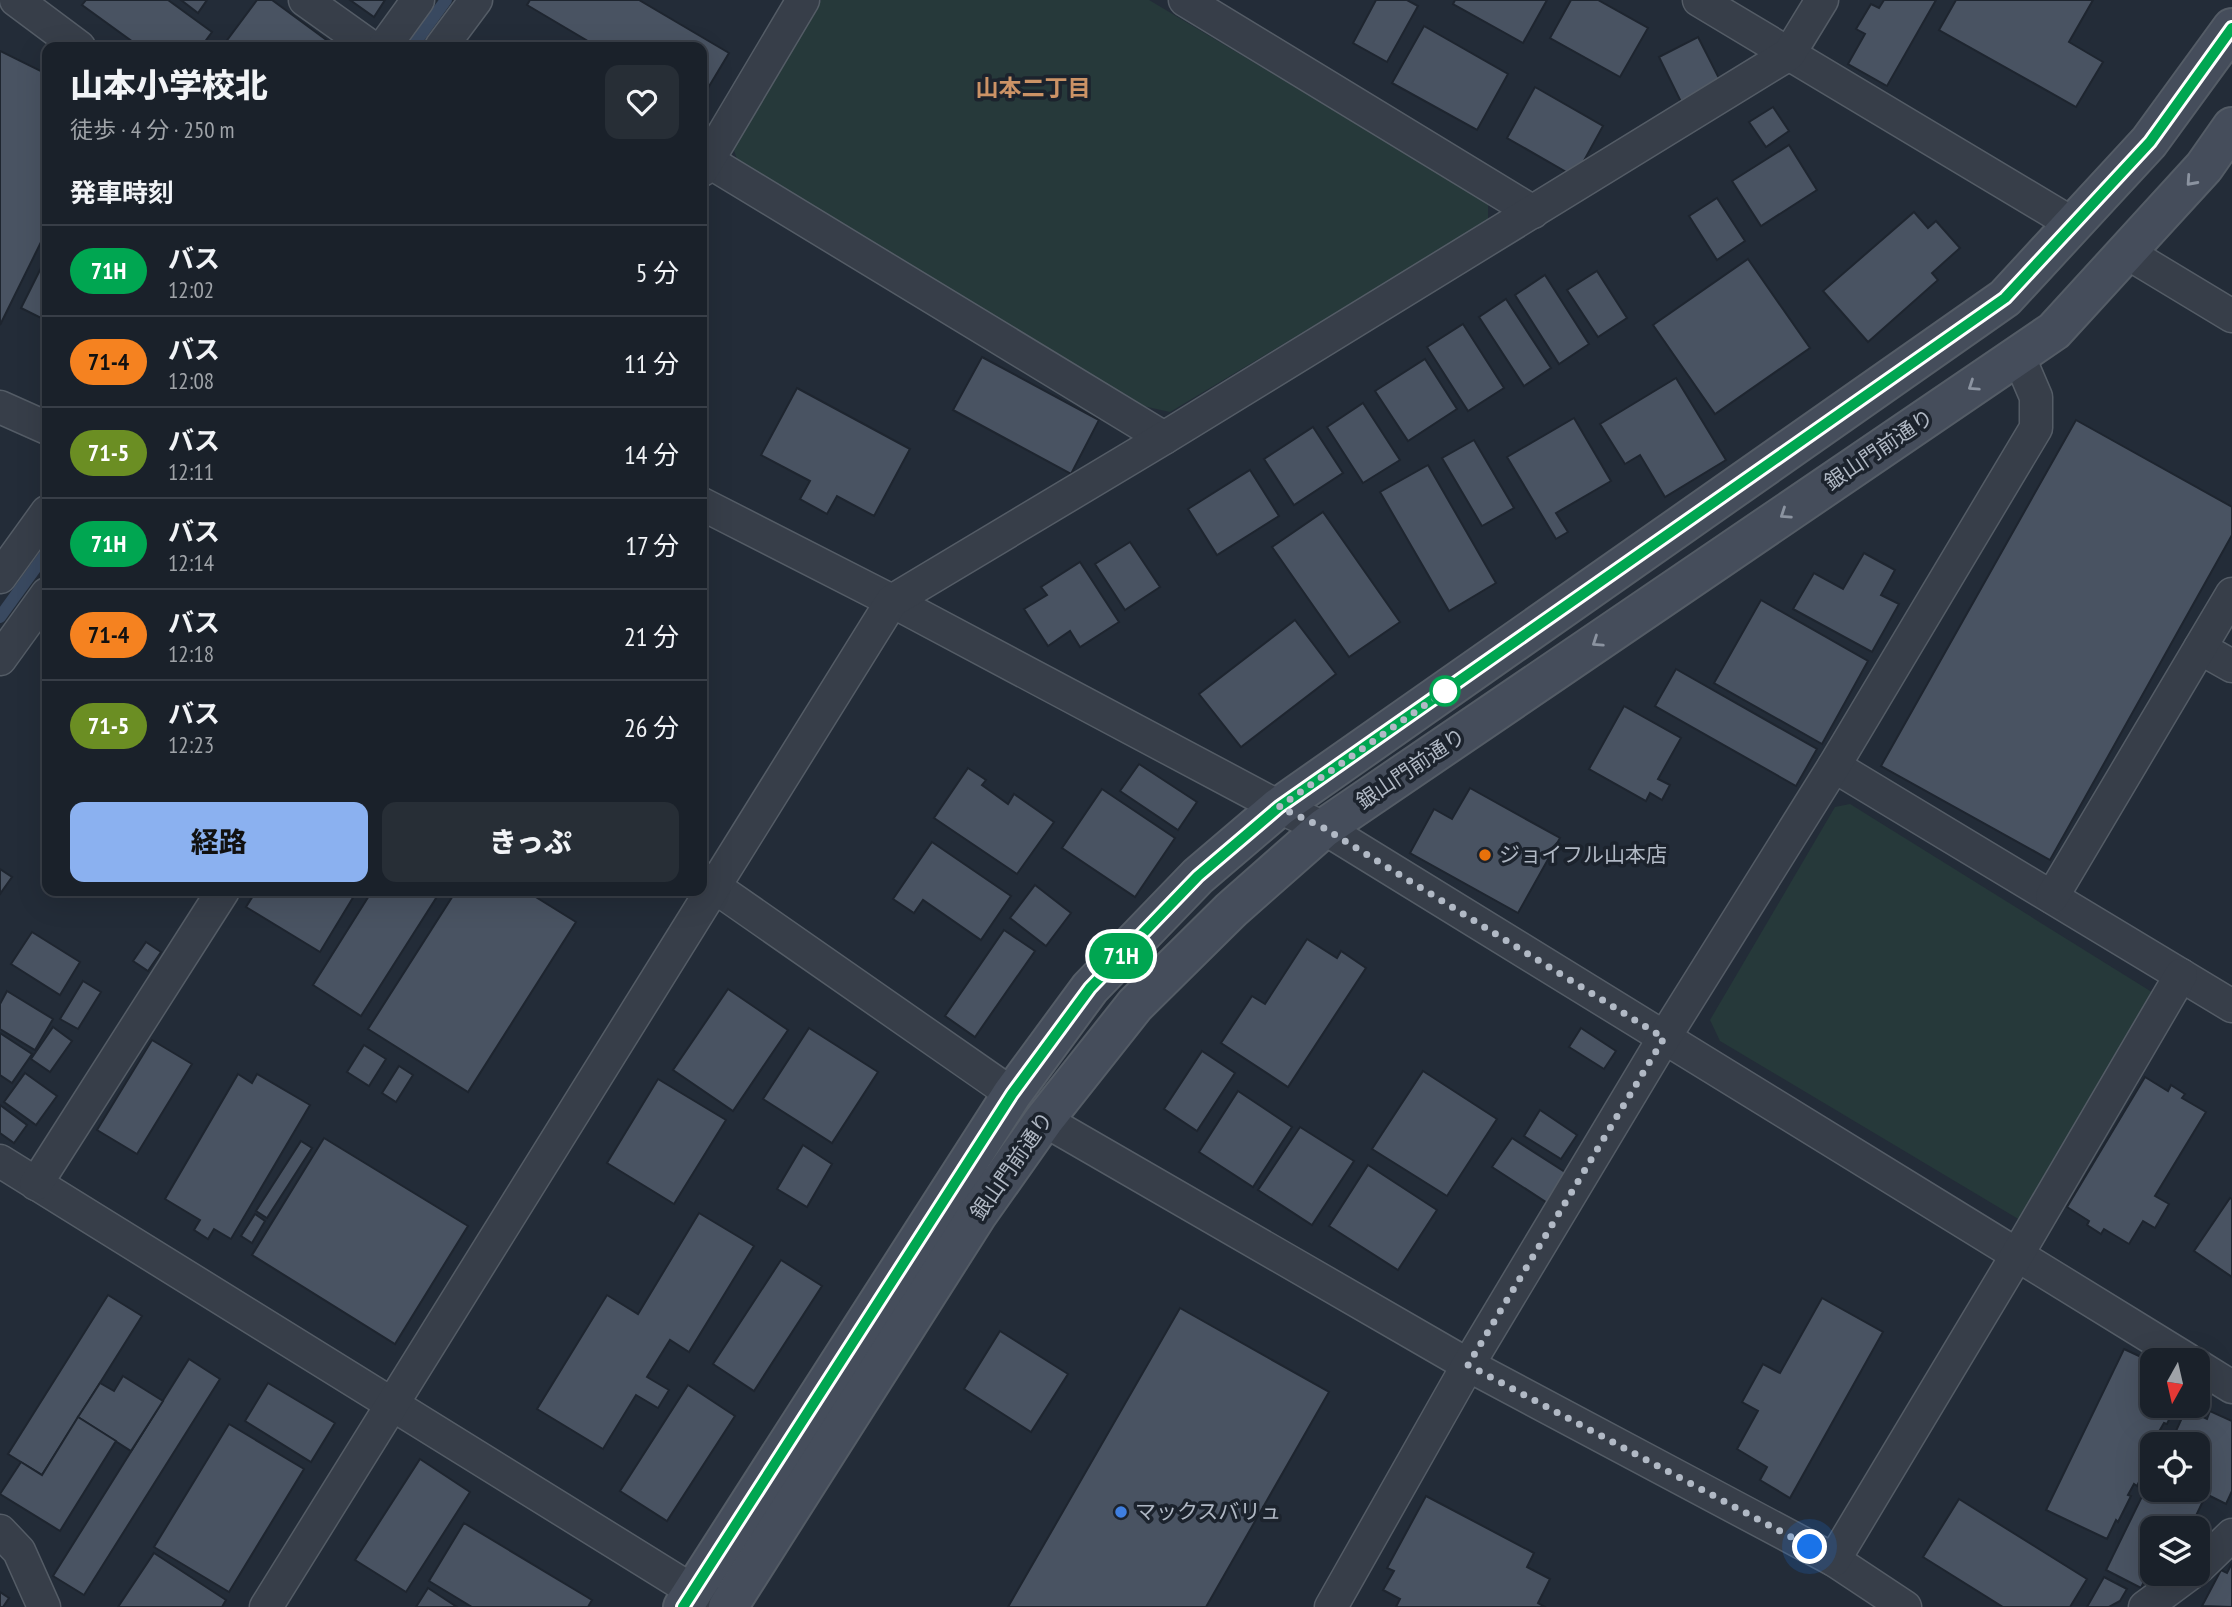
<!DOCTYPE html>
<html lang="ja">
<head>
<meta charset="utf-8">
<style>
	:root { --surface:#1a212a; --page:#272e36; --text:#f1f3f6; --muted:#9fa3a8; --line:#383e47; --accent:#8bb1f0 }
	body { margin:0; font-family:"PT Sans Narrow","Noto Sans JP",sans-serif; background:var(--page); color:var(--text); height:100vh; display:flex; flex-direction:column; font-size:26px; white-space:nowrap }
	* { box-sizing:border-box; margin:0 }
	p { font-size:23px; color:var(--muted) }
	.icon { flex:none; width:38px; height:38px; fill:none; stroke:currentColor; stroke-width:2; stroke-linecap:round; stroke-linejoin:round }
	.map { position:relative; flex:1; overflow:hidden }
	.details { position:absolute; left:42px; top:42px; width:665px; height:854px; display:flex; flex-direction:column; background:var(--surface); border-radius:14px; box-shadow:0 7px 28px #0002,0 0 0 2px var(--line) }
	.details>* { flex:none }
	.badge { padding:0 14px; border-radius:23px; font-size:24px; line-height:46px }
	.needle { width:46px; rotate:188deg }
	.buttons { position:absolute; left:2140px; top:1348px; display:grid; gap:14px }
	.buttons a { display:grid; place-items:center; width:70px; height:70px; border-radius:14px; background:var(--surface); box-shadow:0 7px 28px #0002,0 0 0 2px var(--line); font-size:35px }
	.you { position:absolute; width:35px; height:35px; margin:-18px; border:5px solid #fff; border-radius:50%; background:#1a73e8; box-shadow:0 0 0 10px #1a73e833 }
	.map>.badge { position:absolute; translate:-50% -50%; box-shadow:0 0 0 4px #fff }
	h2 { padding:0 28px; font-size:26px; line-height:63px }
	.round { display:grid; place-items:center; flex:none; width:74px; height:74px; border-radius:14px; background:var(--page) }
	.head { display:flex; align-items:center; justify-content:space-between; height:119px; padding:0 28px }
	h1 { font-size:33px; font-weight:800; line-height:52px }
	.cta { display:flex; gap:14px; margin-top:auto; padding:14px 28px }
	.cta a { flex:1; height:80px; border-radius:14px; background:var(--accent); color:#111; font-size:28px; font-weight:800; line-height:80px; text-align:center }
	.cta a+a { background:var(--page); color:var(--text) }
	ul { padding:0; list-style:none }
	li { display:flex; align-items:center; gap:21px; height:91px; padding:0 28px; border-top:2px solid var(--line) }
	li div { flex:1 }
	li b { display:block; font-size:26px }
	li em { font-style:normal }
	li .badge { min-width:77px; font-weight:700; text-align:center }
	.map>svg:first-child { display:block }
</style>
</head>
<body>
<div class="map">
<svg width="2232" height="1607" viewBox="0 0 2232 1607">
	<rect width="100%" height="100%" fill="#232c38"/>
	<g fill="#26393a">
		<polygon points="821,0 1149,0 1488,202 1488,221 1170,412 1143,406 740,167 733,148"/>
		<polygon points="1850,804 2155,994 2020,1220 1720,1041 1710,1020 1835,807"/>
	</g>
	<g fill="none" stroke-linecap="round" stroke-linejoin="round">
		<g stroke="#394960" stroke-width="12">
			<polyline points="412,47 446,0"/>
			<polyline points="0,617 47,552"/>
		</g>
	</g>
	<g fill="#495362" stroke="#1e252f" stroke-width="2">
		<polygon points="86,0 168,0 212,32 201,47 140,47 82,5"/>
		<polygon points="181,0 207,0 198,13"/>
		<polygon points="257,0 272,0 336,47 231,47 225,43"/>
		<polygon points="350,0 385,0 374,17"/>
		<polygon points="530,0 639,0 729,53 702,98 702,47 598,47 527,5"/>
		<polygon points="1376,0 1407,0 1418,6 1387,62 1353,43"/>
		<polygon points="1455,0 1547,0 1523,43 1453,4"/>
		<polygon points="1571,0 1598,0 1648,28 1620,77 1550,38"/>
		<polygon points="1884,0 1936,0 1887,86 1848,64 1865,34 1856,29 1871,4 1879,8"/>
		<polygon points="1956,0 2093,0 2069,42 2103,62 2076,107 1939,30"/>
		<polygon points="1424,26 1508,74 1477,130 1392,83"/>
		<polygon points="1698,37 1726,92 1686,112 1659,57"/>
		<polygon points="0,51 47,74 47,230 0,325"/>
		<polygon points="1535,87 1603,126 1575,177 1507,138"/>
		<polygon points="1773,107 1789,131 1766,147 1749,122"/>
		<polygon points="1789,145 1817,190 1761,226 1732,181"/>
		<polygon points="1717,198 1745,241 1717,260 1689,216"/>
		<polygon points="1914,212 1928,228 1936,221 1960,248 1932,273 1938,280 1868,342 1823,291"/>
		<polygon points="47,256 47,321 21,308"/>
		<polygon points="1748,259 1810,348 1715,414 1653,325"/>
		<polygon points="1597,271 1627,318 1598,337 1567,290"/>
		<polygon points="1545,275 1589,344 1559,364 1515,295"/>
		<polygon points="1506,299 1551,368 1524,386 1479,317"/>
		<polygon points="1463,324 1504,388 1468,411 1427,347"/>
		<polygon points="982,357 1099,420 1071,474 953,410"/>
		<polygon points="1425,359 1457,409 1408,441 1375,391"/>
		<polygon points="1676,378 1726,460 1665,497 1640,455 1625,464 1600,424"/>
		<polygon points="797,388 910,449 874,516 837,496 827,514 800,499 810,481 761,455"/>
		<polygon points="1363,403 1400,460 1363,483 1327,427"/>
		<polygon points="1574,418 1611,481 1556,513 1568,532 1556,539 1507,457"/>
		<polygon points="2076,420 2232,507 2232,535 2050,860 1881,766"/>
		<polygon points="1313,427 1343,473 1294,505 1264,459"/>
		<polygon points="1474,440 1514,508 1482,526 1442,458"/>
		<polygon points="1428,465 1496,583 1449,611 1380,492"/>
		<polygon points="1250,470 1279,516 1217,555 1188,509"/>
		<polygon points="1323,512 1400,622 1349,657 1272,547"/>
		<polygon points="1130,542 1160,587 1125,610 1095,564"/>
		<polygon points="1864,553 1895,570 1881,595 1899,604 1872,652 1793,609 1814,573 1843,589"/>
		<polygon points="1080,562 1119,622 1080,647 1070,631 1048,646 1024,609 1047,595 1041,587"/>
		<polygon points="1761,600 1868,661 1822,744 1714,683"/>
		<polygon points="1295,620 1336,674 1241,747 1199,694"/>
		<polygon points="1676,669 1817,749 1796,786 1655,706"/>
		<polygon points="1624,706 1681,738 1658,779 1670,785 1662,800 1650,793 1646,801 1589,769"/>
		<polygon points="1139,764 1197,802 1178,830 1120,791"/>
		<polygon points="968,768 986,780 982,785 1008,804 1014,794 1054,822 1017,874 934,818"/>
		<polygon points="1470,788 1560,838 1518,913 1410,853 1434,809 1452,819"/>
		<polygon points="1102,789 1175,838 1135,897 1062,848"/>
		<polygon points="932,842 1011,896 981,940 923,900 914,913 893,899"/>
		<polygon points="0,869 12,877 0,894"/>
		<polygon points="1035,885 1071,913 1046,946 1010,918"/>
		<polygon points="256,891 357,891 320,952 246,907"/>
		<polygon points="372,891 432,891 438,895 361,1016 313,985"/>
		<polygon points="456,891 526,891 576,922 468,1092 368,1029"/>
		<polygon points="1004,930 1035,951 975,1037 945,1016"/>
		<polygon points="32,932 80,962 60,995 11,964"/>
		<polygon points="1307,939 1337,958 1341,951 1366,968 1288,1087 1221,1043 1252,996 1265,1004"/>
		<polygon points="146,942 161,952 148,971 133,961"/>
		<polygon points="83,981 101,992 78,1029 60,1019"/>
		<polygon points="728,989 788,1030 733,1111 673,1070"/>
		<polygon points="7,991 53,1019 35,1050 0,1029 0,1004"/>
		<polygon points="53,1027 72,1041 50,1072 31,1059"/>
		<polygon points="809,1028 878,1072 832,1143 763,1099"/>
		<polygon points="1581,1028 1616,1051 1604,1069 1569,1047"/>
		<polygon points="0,1033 32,1054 12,1083 0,1075"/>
		<polygon points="152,1040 192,1064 137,1154 97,1130"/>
		<polygon points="364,1045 386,1059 369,1086 347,1072"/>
		<polygon points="1202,1051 1235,1073 1197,1131 1164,1109"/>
		<polygon points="399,1066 413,1075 396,1102 382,1093"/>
		<polygon points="1423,1071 1497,1119 1447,1196 1372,1149"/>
		<polygon points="25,1073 57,1096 36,1125 4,1102"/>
		<polygon points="238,1074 252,1083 257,1074 310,1105 231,1239 214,1229 208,1239 194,1230 200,1220 165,1199"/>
		<polygon points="2145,1077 2168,1091 2171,1085 2185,1094 2182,1098 2206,1112 2155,1196 2169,1204 2155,1228 2143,1221 2129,1244 2104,1229 2101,1234 2087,1225 2089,1221 2067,1207"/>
		<polygon points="658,1079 726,1120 674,1204 607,1163"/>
		<polygon points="1238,1091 1292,1127 1253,1187 1199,1152"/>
		<polygon points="0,1105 27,1125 14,1143 0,1133"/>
		<polygon points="1540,1110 1577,1135 1561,1159 1524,1136"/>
		<polygon points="1300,1127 1354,1161 1312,1225 1258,1190"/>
		<polygon points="324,1138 468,1226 395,1344 252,1255"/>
		<polygon points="1512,1138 1568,1174 1549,1204 1492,1167"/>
		<polygon points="301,1141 312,1148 267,1218 256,1211"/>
		<polygon points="803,1145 832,1164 807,1207 777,1189"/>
		<polygon points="1368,1165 1437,1210 1398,1270 1329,1226"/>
		<polygon points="2230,1198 2232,1199 2232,1277 2194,1251"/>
		<polygon points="699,1213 754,1246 689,1352 670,1340 647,1377 669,1390 658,1408 636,1395 603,1449 537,1409 607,1295 638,1314"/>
		<polygon points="255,1214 265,1221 252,1243 241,1236"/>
		<polygon points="781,1260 822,1286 754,1391 713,1364"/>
		<polygon points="108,1295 142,1316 42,1475 8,1454"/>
		<polygon points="1822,1298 1883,1332 1790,1498 1760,1480 1767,1467 1737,1449 1758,1411 1742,1402 1763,1364 1780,1373"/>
		<polygon points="1180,1308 1329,1392 1206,1607 1008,1607"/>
		<polygon points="1000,1331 1068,1374 1031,1432 964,1389"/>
		<polygon points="2124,1349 2152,1362 2152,1405 2176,1405 2167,1424 2164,1423 2152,1444 2147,1459 2150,1460 2137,1486 2134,1484 2128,1495 2131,1496 2118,1522 2116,1520 2107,1539 2046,1510"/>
		<polygon points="189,1359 220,1379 84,1595 53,1576"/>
		<polygon points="123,1376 163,1401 131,1451 78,1417 100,1383 114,1391"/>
		<polygon points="268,1383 335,1423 311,1462 245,1421"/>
		<polygon points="688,1385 735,1416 667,1521 620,1491"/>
		<polygon points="2186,1409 2207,1419 2210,1411 2232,1421 2232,1491 2226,1504 2196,1489 2198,1489 2198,1444 2170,1444"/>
		<polygon points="78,1417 116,1441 60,1531 0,1494 21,1462 42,1475"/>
		<polygon points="229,1424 304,1469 229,1592 154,1547"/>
		<polygon points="420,1459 470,1492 406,1592 355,1560"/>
		<polygon points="2152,1476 2152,1489 2185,1489 2204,1499 2193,1522 2206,1528 2200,1540 2198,1528 2152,1528 2152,1565 2141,1588 2106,1570"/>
		<polygon points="1426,1496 1534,1553 1527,1567 1550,1579 1538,1603 1545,1607 1396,1607 1400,1599 1383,1590 1394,1571 1387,1568"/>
		<polygon points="1959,1499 2087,1579 2070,1607 2003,1607 1923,1557"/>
		<polygon points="464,1523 592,1600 588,1607 472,1607 429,1581"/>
		<polygon points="154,1553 226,1600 222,1607 118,1607"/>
		<polygon points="2232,1563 2232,1607 2202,1606 2221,1570 2227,1573"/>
		<polygon points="2104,1577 2127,1589 2120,1601 2109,1607 2087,1607"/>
		<polygon points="428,1588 457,1607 416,1607"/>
		<polygon points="0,1592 9,1598 3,1607 0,1607"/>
	</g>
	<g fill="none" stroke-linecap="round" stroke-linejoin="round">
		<defs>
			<g id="street">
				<polyline points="16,0 79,47"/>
				<polyline points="305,0 371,47"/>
				<polyline points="1185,0 1533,212"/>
				<polyline points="1699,0 2073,224"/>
				<polyline points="384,47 418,0"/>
				<polyline points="441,47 476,0"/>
				<polyline points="708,161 1164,438"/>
				<polyline points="702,170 803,0"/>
				<polyline points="2126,252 2232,316"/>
				<polyline points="0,407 47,428"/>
				<polyline points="702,504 892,601 1279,807 1324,828 2188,1360"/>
				<polyline points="0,577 47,512"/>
				<polyline points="2200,648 2232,666"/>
				<polyline points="0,659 47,594"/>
				<polyline points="1834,766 2232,1006"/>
				<polyline points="702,878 1012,1094"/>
				<polyline points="2052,897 2232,594"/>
				<polyline points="1044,1120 1468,1365 1834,1560 1905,1607"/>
				<polyline points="0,1161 719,1607"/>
				<polyline points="36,1184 223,891"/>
				<polyline points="2198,1366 2232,1387"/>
				<polyline points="0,1531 19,1551 44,1607"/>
				<polyline points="1834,1560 2017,1255 2181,975"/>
				<polyline points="2198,1568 2232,1535"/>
				<polyline points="266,1607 892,601 1164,438 1789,54 1822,0"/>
				<polyline points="1331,1607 1468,1365 1664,1038 1834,766 2036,428 2036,397 2018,355"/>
				<polyline points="2145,1607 2191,1573"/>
			</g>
			<g id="secondary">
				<polyline points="683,1607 1012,1094 1090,988 1198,876 1279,807 2005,298 2149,142 2232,28"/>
				<polyline points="728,1607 977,1215 1044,1120 1135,1005 1231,910 1324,828 2054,331 2204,167 2232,127"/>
			</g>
		</defs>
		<use href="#street" stroke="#545c66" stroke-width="35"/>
		<use href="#secondary" stroke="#545c66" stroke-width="42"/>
		<use href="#street" stroke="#373e49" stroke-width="32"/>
		<use href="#secondary" stroke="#454d5b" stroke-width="38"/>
	</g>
	<defs><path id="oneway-chevron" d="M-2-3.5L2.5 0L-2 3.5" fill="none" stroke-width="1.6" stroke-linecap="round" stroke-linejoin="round" transform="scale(1.75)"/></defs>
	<g stroke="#8b93a0">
		<use href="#oneway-chevron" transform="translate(2191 181) rotate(132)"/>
		<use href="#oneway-chevron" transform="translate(1973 386) rotate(146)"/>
		<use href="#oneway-chevron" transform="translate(1785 514) rotate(146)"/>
		<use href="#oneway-chevron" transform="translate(1597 642) rotate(146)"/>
	</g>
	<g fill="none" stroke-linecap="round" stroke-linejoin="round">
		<defs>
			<polyline id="line" points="683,1607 1012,1094 1090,988 1198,876 1279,807 2005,298 2150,142 2232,28"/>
		</defs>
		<use href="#line" stroke="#fff" stroke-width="16"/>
		<use href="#line" stroke="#00a651" stroke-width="10"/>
		<polyline stroke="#b1b9c5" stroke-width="7" stroke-dasharray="0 12.6" points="1445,691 1279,807 1324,828 1664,1038 1468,1365 1810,1547"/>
	</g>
	<circle fill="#fff" stroke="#00a651" stroke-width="3.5" cx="1445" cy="691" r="14"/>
	<circle fill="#e8710a" stroke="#1c232d" stroke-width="2.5" cx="1485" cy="855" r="7"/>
	<circle fill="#3f7fe0" stroke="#1c232d" stroke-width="2.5" cx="1121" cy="1512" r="7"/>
	<g text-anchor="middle" stroke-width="7" stroke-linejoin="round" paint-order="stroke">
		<g font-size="21" fill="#b1b9c5" stroke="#1c232d">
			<text transform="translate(1879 450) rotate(-34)" y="7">銀山門前通り</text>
			<text transform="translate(1411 769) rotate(-34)" y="7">銀山門前通り</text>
			<text transform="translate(1012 1166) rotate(-55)" y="7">銀山門前通り</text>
		</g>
		<g font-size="21" fill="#b1b9c5" stroke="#1c232d" text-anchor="start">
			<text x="1499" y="862">ジョイフル山本店</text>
			<text x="1135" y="1519">マックスバリュ</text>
		</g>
		<g font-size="23" font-weight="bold" fill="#cc9366" stroke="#1c232d">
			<text x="1033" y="96">山本二丁目</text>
		</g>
	</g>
</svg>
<div class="buttons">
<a><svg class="needle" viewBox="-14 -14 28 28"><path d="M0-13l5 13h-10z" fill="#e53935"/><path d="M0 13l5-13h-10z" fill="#9fa3a8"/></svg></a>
<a><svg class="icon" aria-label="locate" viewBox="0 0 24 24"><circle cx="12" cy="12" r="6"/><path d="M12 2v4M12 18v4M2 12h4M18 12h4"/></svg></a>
<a><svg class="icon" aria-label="layers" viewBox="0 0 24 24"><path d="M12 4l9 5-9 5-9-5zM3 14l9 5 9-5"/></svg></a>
</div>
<div class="you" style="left:1810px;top:1547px"></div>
<b class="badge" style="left:1121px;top:956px;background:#00a651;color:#fff">71H</b>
<section class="details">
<div class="head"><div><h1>山本小学校北</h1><p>徒歩 · 4 分 · 250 m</p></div><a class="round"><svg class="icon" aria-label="heart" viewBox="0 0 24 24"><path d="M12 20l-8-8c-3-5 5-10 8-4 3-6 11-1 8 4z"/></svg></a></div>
<h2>発車時刻</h2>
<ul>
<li><span class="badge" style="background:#00a651;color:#fff">71H</span><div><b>バス</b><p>12:02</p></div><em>5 分</em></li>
<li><span class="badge" style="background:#f58220;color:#111">71-4</span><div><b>バス</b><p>12:08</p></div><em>11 分</em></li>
<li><span class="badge" style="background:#6b8e23;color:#fff">71-5</span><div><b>バス</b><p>12:11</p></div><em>14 分</em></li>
<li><span class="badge" style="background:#00a651;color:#fff">71H</span><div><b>バス</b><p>12:14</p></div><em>17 分</em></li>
<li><span class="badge" style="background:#f58220;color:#111">71-4</span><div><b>バス</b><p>12:18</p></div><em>21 分</em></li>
<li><span class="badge" style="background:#6b8e23;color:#fff">71-5</span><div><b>バス</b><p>12:23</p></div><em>26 分</em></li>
</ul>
<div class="cta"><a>経路</a><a>きっぷ</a></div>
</section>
</div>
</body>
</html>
